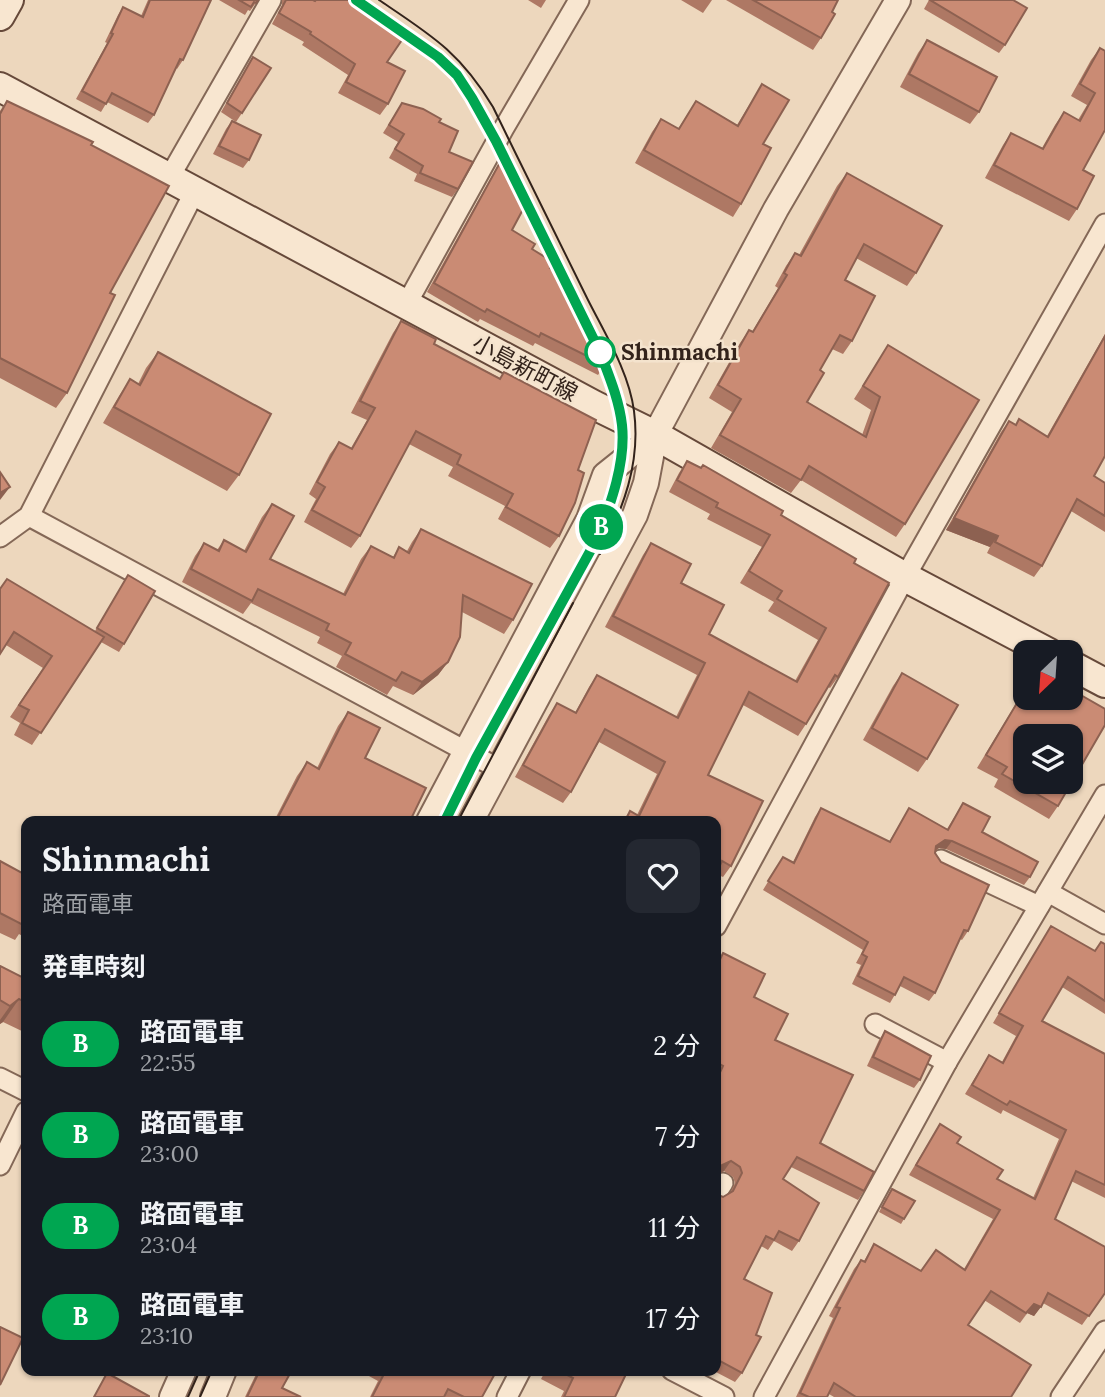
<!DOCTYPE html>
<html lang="ja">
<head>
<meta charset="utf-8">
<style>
	:root { --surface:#171b24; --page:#242831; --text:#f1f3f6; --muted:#9ea1a6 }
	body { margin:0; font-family:Lora,"Noto Sans JP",serif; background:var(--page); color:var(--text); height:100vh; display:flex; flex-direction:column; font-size:26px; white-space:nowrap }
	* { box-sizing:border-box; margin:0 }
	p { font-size:23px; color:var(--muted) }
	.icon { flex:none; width:38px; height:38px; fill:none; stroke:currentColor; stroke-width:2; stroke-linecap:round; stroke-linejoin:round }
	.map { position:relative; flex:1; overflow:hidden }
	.drawer { position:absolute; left:21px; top:816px; width:700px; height:560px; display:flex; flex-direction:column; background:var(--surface); border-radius:14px; box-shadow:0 2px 5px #0004 }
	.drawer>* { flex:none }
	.badge { padding:0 14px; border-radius:23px; font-size:24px; line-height:46px }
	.needle { width:46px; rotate:205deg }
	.controls { position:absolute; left:1013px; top:640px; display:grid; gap:14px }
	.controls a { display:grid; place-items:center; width:70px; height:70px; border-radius:14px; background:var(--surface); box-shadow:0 2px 5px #0004; font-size:35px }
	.map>.badge { position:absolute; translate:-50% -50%; box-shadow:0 0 0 4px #fff }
	h2 { padding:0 21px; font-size:26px; line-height:63px }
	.round { display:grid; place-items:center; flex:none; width:74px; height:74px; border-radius:14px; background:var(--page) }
	.head { display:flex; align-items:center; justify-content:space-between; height:119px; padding:0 21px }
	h1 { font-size:33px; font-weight:700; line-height:52px }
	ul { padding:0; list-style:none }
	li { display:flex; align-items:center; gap:21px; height:91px; padding:0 21px }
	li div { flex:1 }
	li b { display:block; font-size:26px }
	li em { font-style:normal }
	li .badge { min-width:77px; font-weight:700; text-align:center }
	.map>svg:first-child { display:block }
</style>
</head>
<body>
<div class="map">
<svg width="1105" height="1397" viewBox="0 0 1105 1397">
	<rect width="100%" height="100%" fill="#edd7bd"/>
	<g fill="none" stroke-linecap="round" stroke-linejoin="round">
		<defs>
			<g id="minor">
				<polyline points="169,178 271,0"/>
				<polyline points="406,305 504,128 579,0"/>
				<polyline points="29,516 499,769"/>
				<polyline points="0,537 29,516 195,191"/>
				<polyline points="941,860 1039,906"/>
				<polyline points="1048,892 1105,924"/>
				<polyline points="716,926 905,577 1105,224"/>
				<polyline points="875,1024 947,1062"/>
				<polyline points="0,1078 26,1091"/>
				<polyline points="0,1165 26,1112"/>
				<polyline points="716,1194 723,1183"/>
				<polyline points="672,1370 724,1397"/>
				<polyline points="507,1397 521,1370"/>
				<polyline points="764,1397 947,1062 1105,795"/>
				<polyline points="1061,1397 1105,1331"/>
			</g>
			<g id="tertiary">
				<polyline points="429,821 589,519 605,475 655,435"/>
				<polyline points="471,821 635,515 646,483 655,435 776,209 898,0"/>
				<polyline points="172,1397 184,1370"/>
				<polyline points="213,1397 224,1370"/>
			</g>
			<g id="secondary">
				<polyline points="0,16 9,0"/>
				<polyline points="0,87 594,405 655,435 905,577 1049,653"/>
				<polyline points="1071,665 1105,683"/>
			</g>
		</defs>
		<use href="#minor" stroke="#846857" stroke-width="23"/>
		<use href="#tertiary" stroke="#846857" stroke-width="28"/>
		<use href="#secondary" stroke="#66493a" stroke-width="32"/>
		<use href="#minor" stroke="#f8e6d0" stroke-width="19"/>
		<use href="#tertiary" stroke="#f8e6d0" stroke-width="24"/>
		<use href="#secondary" stroke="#f8e6d0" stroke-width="28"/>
		<g stroke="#33231b" stroke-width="2">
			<path d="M356,0l82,57 19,18 16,23 24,43 102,211c10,24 20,47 23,73 3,37 -11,78 -24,112l-122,221 -31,63"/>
			<path d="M379,0c52,35 81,52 114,107 31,64 63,128 94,191 18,36 42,74 47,113 7,52 -11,98 -34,143"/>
			<polyline points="458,821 573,603"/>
			<polyline points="188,1397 200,1370"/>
			<polyline points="200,1397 212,1370"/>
		</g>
	</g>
	<g fill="#ae7864">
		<polygon points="148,0 211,0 183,60 177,69 176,68 154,115 148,123 107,102 101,112 76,99 107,43 105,42 118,15 123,7 141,16"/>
		<polygon points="219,0 258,0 250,11 248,10 245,15"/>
		<polygon points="282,0 313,0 387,62 388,104 380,115 338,93 348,75 302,45 304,42 272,24 282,5"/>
		<polygon points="528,0 546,0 541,8"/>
		<polygon points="681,0 712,0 703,13"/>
		<polygon points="726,0 838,0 832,12 821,38 813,50"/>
		<polygon points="929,0 1013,0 1005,45 999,53 924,9"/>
		<polygon points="927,40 979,112 970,124 900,87 918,53"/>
		<polygon points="1100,48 1105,51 1083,170 1077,209 1069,221 985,178 1003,145 1011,133 1042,148 1055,125 1064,112 1078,120 1087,105 1071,96 1091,60"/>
		<polygon points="253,57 242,113 236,122 221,112"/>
		<polygon points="762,84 763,144 741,204 733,217 635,163 652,132 661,119 678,129 696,101 737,125"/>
		<polygon points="7,101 91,145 110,293 67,393 56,408 0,378 0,111"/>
		<polygon points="402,103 439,122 449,152 458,189 452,197 414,181 417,174 389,158 398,142 383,133"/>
		<polygon points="232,121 249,160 243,168 213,154 226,129"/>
		<polygon points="503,157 512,230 550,268 565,289 583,328 605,365 598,375 535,343 533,346 480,319 478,322 427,292 497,167"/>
		<polygon points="847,173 916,273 907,286 856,258 845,280 852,341 843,354 832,349 820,370 807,402 862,435 871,410 854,399 888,345 905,524 896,537 801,480 791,493 711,448 732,412 709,398 740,343 749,330 752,332 778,288 775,286 786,266 795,253 799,255 837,186"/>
		<polygon points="401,321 434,344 500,378 504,372 578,470 559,536 550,548 498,519 505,506 448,476 453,467 409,444 360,536 351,548 304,522 316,499 309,494 330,454 339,442 351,448 367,420 351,413 393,333"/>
		<polygon points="1105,334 1105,456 1094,476 1105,483 1105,532 1071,511 1042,566 1034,577 987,553 990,547 946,530 1001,432 1009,421 1015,424 1047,436"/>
		<polygon points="158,352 239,475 227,491 103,423 119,396 130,379 138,384 146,368"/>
		<polygon points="687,461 781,515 854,563 838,677 830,688 828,687 806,724 798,736 743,705 708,775 731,866 723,877 716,874 716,821 623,821 630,811 637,815 657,774 599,742 571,792 563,803 515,777 549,715 557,703 575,713 589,687 597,675 676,717 697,675 605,627 643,555 651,543 681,583 709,634 795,681 818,640 768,611 774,602 740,583 762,547 707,519 710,514 669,492 679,473"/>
		<polygon points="272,504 270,559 343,594 361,559 371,546 393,557 399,547 407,551 412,542 421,529 513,620 504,634 462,612 448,662 438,675 413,695 393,686 387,695 336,667 342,656 317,643 320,637 251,603 243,614 182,582 195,556 204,543 217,550 224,540 244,551 262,517"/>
		<polygon points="128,575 124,644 119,652 101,642 32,745 14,735 20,723 10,717 43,668 6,645 0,588 95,631"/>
		<polygon points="902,673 927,759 918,772 863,740 893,686"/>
		<polygon points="1026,687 1058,806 1049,819 994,787 998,779 977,768"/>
		<polygon points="348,712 365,758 410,821 274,821 297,776 307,762 317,768 338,726"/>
		<polygon points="963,803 982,832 1030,877 1024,885 946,849 939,848 935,851 935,853 968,931 962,940 960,939 935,993 929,1001 900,986 890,1003 852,984 861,965 856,963 863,950 763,890 783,857 793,862 815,817 821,808 889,842 909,808 947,829"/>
		<polygon points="0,861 26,875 26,938 19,934 15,940 0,933"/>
		<polygon points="1051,926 1094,951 1105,944 1105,1014 1062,987 1042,1021 1105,1054 1105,1198 1071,1181 1055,1219 1105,1293 1082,1325 1043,1303 1034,1316 1027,1313 1020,1323 984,1300 968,1325 1011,1397 834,1397 829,1394 827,1397 796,1397 833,1318 829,1316 854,1269 861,1260 864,1261 874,1244 921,1271 964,1269 993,1219 909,1175 940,1124 957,1143 997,1179 1033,1198 1059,1139 1003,1110 1001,1114 965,1094 989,1055 1002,1062 1016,1036 993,1023"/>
		<polygon points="723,953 754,997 775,1040 820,1143 864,1191 858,1200 791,1167 783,1179 799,1241 792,1251 774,1241 768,1250 761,1246 744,1279 742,1373 735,1382 712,1370 716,1370 716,1194 723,1197 730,1193 735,1183 733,1177 724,1171 716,1175 716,964"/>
		<polygon points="0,966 26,979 26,1033 3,1022 0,1024"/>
		<polygon points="885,1031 920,1080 914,1088 867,1066 879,1040"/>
		<polygon points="892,1189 904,1219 901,1224 879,1212"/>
		<polygon points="258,1370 292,1370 282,1388 301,1397 245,1397"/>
		<polygon points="358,1370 497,1370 482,1397 370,1397 378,1381"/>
		<polygon points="546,1370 628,1370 615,1397 561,1397 564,1391 541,1379"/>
	</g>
	<g fill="#8d6151">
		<polygon points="10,487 0,500 0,493"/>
		<polygon points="954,518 998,536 990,547 946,530"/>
		<polygon points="448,662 438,675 413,695 422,682"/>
		<polygon points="945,840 952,841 946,849 939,848 930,854 936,846"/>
		<polygon points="19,999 3,1022 0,1024 0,1020 10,1006"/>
		<polygon points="731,1161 724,1171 716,1175 720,1166"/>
		<polygon points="1034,1304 1041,1307 1034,1316 1027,1313 1020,1323"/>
	</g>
	<g fill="#ca8b74" stroke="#8d6151" stroke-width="2" fill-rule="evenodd">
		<polygon points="150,0 211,0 183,60 180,59 154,115 112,93 106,104 82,91 113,34 111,33 123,7 143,17"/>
		<polygon points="239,0 258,0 256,3 254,2 251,7"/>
		<polygon points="286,0 313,0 315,1 316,0 362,0 408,31 387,62 405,71 388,104 346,82 355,64 310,34 311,32 279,13"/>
		<polygon points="753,0 838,0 832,12 835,14 821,38"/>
		<polygon points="930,0 1013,0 1027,8 1005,45"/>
		<polygon points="927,40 997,77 979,112 909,74"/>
		<polygon points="1100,48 1105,51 1105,130 1083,170 1094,176 1077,209 994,165 1011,133 1043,149 1064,112 1080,121 1095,93 1080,84"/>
		<polygon points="253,57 271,68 242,113 227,103"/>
		<polygon points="762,84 789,100 763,144 771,148 741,204 644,150 661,119 679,129 696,101 738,126"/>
		<polygon points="7,101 93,142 91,145 169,186 110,293 115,295 67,393 0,358 0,114"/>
		<polygon points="402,103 423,109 441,119 439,122 458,131 449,152 473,162 458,189 420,173 423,166 395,149 404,134 389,125"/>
		<polygon points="232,121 261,135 249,160 219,146"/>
		<polygon points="503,157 528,200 512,230 535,244 532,249 553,262 550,268 570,280 565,289 585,325 583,328 605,365 541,333 539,337 487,309 485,312 434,283"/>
		<polygon points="847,173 942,226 916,273 864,244 845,280 875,296 852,341 840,335 820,370 824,373 807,402 866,437 880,397 863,386 888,345 979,400 905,524 809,466 801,480 720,435 741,399 718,385 749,330 753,332 787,275 784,273 795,253 801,256"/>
		<polygon points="401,321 436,339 434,344 500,379 504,372 596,420 578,470 584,473 575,503 559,536 506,507 513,494 457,464 461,455 416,431 360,536 312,510 325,487 317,482 339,442 352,449 375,408 360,401"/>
		<polygon points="1105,336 1105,456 1094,476 1105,483 1105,516 1077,499 1042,566 995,542 998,536 954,518 1009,421 1016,425 1019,419 1048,437"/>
		<polygon points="158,352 271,414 239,475 114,407 130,379 140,385"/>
		<polygon points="687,461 701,468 703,465 783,511 781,515 856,559 854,563 889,583 838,677 835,675 806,724 749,692 708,775 763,801 731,866 722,861 716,874 716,821 625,821 630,811 639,816 665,762 605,729 571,792 523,765 557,703 576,713 597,675 678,718 705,663 613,616 651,543 691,564 681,583 724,605 709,634 797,682 826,628 777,599 782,591 749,571 770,535 716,507 718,503 677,480"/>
		<polygon points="0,472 10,487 0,493"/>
		<polygon points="272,504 294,516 270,559 345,595 371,546 394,558 399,547 409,553 421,529 532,584 513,620 463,595 460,637 448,662 422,682 402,672 396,681 345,654 351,643 326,630 329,624 258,589 252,601 191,569 204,543 219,551 224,540 246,552"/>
		<polygon points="128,575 155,591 124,644 97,628"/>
		<polygon points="7,579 104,637 41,733 22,723 29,710 19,705 52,656 14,632 0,654 0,589"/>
		<polygon points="902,673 958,705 927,759 872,728"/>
		<path d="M1026,688v10h45l1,-8 33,19v16l-47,81 -56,-32 5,-7 -21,-12zM1026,737h45v45h-45z"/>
		<polygon points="348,712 380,728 365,758 426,788 410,821 276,821 307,762 319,769"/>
		<polygon points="963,803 990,817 982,832 1038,862 1030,877 952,841 945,840 936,846 935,853 941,862 989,885 968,931 964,930 935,993 904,977 895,995 858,976 867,957 862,954 868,942 768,881 783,857 794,863 821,808 890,842 909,808 948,830"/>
		<polygon points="0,861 26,875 26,924 25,926 0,913"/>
		<polygon points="1051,926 1095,951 1101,942 1105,944 1105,1001 1068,977 1042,1021 1105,1054 1105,1185 1076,1171 1055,1219 1105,1247 1105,1293 1089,1316 1048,1293 1041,1307 1034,1304 1026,1313 991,1291 968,1325 1031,1365 1011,1397 856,1397 834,1383 827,1397 809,1397 800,1393 840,1308 836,1307 861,1260 865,1262 874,1244 921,1271 936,1250 965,1270 1000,1210 916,1165 940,1124 961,1137 957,1143 1003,1170 997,1179 1035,1199 1066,1130 1010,1101 1007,1105 972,1085 989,1055 1003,1063 1023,1026 999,1013"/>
		<polygon points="723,953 765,974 754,997 788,1014 775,1040 853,1075 820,1143 874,1172 864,1191 797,1157 783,1179 819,1203 799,1241 779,1231 774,1240 766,1236 744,1279 772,1293 756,1335 761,1337 742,1373 716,1359 716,1194 723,1197 733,1191 742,1173 740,1167 731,1161 720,1166 716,1174 716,1081 723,1066 716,1062 716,968"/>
		<polygon points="0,966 26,979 26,1003 19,999 10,1006 0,1000"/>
		<polygon points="885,1031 931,1056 920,1080 873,1057"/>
		<polygon points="892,1189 915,1201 904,1219 882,1207"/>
		<polygon points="0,1327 23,1338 0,1385"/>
		<polygon points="260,1370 292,1370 282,1388 301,1397 247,1397"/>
		<polygon points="382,1370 497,1370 482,1397 464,1397 448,1389 444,1397 372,1397 385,1372"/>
		<polygon points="558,1370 628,1370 615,1397 564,1397 573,1378"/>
		<polygon points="107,1373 149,1396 149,1397 94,1397"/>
	</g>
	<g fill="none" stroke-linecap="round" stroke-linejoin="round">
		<defs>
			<path id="line" d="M356,0l82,57 19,18 15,23 24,43 104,211c9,24 19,47 22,73 4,37 -11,78 -24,112l-122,221 -31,63"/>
		</defs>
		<use href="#line" stroke="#fff" stroke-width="16"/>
		<use href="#line" stroke="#00a651" stroke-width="10"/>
	</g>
	<circle fill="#fff" stroke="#00a651" stroke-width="3.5" cx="600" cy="352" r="14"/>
	<g text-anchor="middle" stroke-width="5" stroke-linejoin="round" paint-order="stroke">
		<g font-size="23" font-weight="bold" fill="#33231b" stroke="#f4e3cd" text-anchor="start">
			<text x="621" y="360">Shinmachi</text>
		</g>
		<g font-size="23" fill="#33231b" stroke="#f4e3cd">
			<text transform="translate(525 368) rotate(28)" y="8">小島新町線</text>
		</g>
	</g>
</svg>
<div class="controls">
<a><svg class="needle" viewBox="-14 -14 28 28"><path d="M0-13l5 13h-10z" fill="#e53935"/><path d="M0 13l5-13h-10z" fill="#9ea1a6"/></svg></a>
<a><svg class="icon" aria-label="layers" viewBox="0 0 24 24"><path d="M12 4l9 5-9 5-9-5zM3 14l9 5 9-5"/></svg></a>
</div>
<b class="badge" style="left:601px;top:527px;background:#00a651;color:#fff">B</b>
<section class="drawer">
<div class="head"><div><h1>Shinmachi</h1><p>路面電車</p></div><a class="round"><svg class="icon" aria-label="heart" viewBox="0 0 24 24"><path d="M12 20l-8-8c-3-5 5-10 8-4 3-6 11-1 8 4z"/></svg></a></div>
<h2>発車時刻</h2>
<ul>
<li><span class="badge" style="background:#00a651;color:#fff">B</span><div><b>路面電車</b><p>22:55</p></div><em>2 分</em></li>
<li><span class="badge" style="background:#00a651;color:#fff">B</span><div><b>路面電車</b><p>23:00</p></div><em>7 分</em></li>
<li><span class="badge" style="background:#00a651;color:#fff">B</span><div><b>路面電車</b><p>23:04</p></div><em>11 分</em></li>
<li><span class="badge" style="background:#00a651;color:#fff">B</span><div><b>路面電車</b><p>23:10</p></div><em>17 分</em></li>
</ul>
</section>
</div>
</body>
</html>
